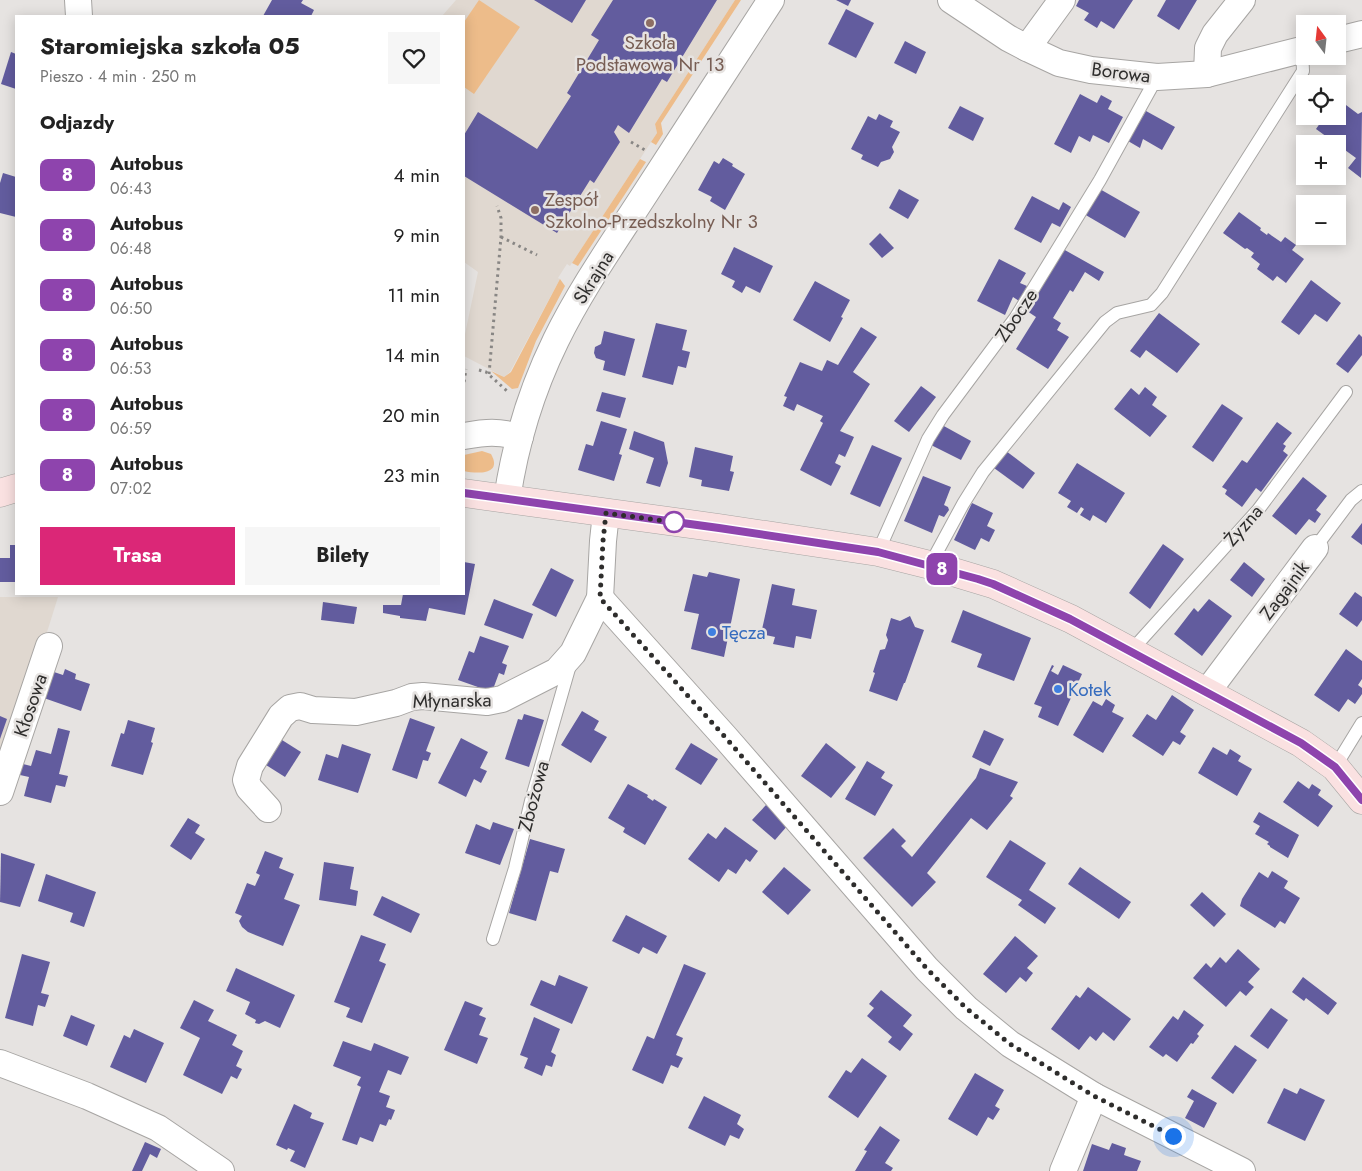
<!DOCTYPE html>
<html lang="pl">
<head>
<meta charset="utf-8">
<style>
	:root { --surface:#fff; --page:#f6f6f6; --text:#222; --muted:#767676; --accent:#db2777 }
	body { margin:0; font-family:Jost,sans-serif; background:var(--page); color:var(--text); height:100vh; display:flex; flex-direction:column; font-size:19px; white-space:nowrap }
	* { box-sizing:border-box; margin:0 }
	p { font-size:16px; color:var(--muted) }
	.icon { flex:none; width:28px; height:28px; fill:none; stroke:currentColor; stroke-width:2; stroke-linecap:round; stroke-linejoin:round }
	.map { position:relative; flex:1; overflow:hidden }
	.sheet { position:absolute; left:15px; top:15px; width:450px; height:580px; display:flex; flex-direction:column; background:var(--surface); border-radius:0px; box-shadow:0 2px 12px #0003 }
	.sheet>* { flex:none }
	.badge { padding:0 10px; border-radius:8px; font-size:18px; line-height:32px }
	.needle { width:32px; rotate:345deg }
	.fabs { position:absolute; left:1296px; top:15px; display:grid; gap:10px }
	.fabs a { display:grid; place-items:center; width:50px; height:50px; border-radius:0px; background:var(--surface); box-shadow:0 2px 12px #0003; font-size:25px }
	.you { position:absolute; width:25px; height:25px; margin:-12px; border:4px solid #fff; border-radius:50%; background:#1a73e8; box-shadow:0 0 0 8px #1a73e833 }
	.map>.badge { position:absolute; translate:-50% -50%; box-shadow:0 0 0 2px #fff }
	h2 { padding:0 25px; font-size:19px; line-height:45px }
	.round { display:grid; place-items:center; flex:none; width:52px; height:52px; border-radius:0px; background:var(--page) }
	.head { display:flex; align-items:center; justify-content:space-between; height:85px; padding:0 25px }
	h1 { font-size:24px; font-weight:700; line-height:38px }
	.button { display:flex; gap:10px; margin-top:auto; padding:10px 25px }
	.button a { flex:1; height:58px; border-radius:0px; background:var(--accent); color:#fff; font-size:20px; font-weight:700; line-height:58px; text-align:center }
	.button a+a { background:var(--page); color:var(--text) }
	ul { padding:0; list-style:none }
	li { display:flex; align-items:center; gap:15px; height:60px; padding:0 25px }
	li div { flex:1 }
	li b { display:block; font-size:19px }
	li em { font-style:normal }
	li .badge { min-width:55px; font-weight:700; text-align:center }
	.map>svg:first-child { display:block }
</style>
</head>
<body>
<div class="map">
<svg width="1362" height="1171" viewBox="0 0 1362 1171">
	<rect width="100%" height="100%" fill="#e6e3e1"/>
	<g fill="#e0d8d0">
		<polygon points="456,0 735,0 655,124 657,133 570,266 567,264 563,270 558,278 560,279 510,372 504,377 464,356 464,339 478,272 464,262 464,16 442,16"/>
		<polygon points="0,597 58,597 0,782"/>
	</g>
	<g fill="#edbc8a">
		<polygon points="479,0 520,27 474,94 464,87 464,22"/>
		<polygon points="735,0 741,0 661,123 663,134 656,145 651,142 657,133 655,124"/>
		<polygon points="640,159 646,162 578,266 572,263"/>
		<polygon points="560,279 565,286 536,341 518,388 512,389 491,371 504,377 511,372"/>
		<path d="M482,451l9,3c12,21 -14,20 -27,17v-16z"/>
	</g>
	<g fill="#625c9e">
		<polygon points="272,0 303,0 301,3 314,10 311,16 263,16"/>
		<polygon points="534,0 586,0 572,23"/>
		<polygon points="613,0 717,0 667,82 662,79 629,133 618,125 614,132 620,142 594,183 590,180 557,233 464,176 464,135 478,112 537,149 571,96 567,93 599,40 591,35"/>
		<polygon points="836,0 851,0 848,6"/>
		<polygon points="1079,0 1133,0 1114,29 1101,21 1097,28 1084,20 1089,13 1076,6"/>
		<polygon points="1166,0 1197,0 1179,30 1157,16"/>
		<polygon points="846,9 874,23 856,58 828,44"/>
		<polygon points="905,41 926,52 916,74 894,63"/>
		<polygon points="11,52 16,54 16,89 1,84"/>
		<polygon points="1080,94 1097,103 1101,95 1112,101 1108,109 1123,117 1109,143 1093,135 1090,142 1079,136 1071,153 1054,144"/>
		<polygon points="1338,99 1358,114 1362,112 1361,178 1348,168 1356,158 1316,129 1325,116 1338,116"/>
		<polygon points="960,106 984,118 973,141 948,128"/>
		<polygon points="1146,111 1175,127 1162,150 1143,139 1140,148 1128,141"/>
		<polygon points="879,114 893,121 890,127 900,132 892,147 894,152 890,159 881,162 878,167 861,159 863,155 851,149 868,116 876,120"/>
		<polygon points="723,158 733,164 732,166 745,174 725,210 710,201 712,197 698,190 714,161 719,164"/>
		<polygon points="3,173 16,177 16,217 0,213 0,183"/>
		<polygon points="1098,188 1140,212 1125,238 1084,214"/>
		<polygon points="899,189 919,200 908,219 889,208"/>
		<polygon points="1032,196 1059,210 1063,202 1071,207 1060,227 1052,223 1041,243 1014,229"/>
		<polygon points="1239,212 1261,228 1260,230 1267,235 1268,233 1281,242 1285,237 1296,245 1292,250 1304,259 1286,283 1277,276 1273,281 1257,269 1260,264 1251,257 1254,253 1247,248 1245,249 1223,233"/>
		<polygon points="880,233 894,248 882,258 869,244"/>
		<polygon points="734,247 773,266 760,293 746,286 742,293 732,287 735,281 721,274"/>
		<polygon points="1063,249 1104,272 1099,281 1085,272 1073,292 1070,290 1053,318 1061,323 1057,330 1069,337 1048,369 1016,349 1036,317 1027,311"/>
		<polygon points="999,259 1026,273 1020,283 1027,286 1019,301 1013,297 1005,315 977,301"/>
		<polygon points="1311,280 1341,303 1327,322 1315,314 1299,335 1281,322"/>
		<polygon points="815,281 850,300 841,317 843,318 830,342 793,320"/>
		<polygon points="1159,313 1200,344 1177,373 1146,350 1140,358 1130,351"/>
		<polygon points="656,323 687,330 682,350 690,352 686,368 678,366 673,385 642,377"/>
		<polygon points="861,327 877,337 853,372 870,384 840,431 854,437 845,457 839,454 835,463 841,466 831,486 800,470 823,423 820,421 823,416 797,404 794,411 783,406 787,397 784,396 800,362 822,371 827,360 838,365"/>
		<polygon points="604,331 635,339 625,376 603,370 605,361 596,358 594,353 595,347 601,344"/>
		<polygon points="1359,334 1362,337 1362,355 1348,373 1336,364"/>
		<polygon points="921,386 936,397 909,432 894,421"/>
		<polygon points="1145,387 1157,397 1152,405 1167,416 1150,437 1114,409 1131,388 1139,395"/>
		<polygon points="602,392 626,398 620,418 596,411"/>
		<polygon points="1222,404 1243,418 1213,462 1192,447"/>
		<polygon points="601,421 627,429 619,454 622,455 614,481 578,470 586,444 593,446"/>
		<polygon points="1277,422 1292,433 1283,444 1286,446 1283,451 1288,455 1261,492 1256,488 1242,507 1225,494 1227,490 1222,487 1242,460 1247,463"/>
		<polygon points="942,425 971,441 961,460 931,445"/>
		<polygon points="634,431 664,442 668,463 660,487 646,483 654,458 629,449"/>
		<polygon points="872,445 902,458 880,507 850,494"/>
		<polygon points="695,447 733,456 730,471 734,472 729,491 701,486 702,480 689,477"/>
		<polygon points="1006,451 1035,473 1023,489 994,468"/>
		<polygon points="1077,463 1125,493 1106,523 1093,515 1090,521 1080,515 1084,509 1081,507 1077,513 1067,507 1071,501 1058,493"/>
		<polygon points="923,476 951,487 944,505 948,507 949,510 944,517 939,515 932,533 904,521"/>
		<polygon points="1303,477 1327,496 1316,510 1321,514 1315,523 1309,519 1296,535 1272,516"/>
		<polygon points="972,503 993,513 987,526 995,530 989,542 981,538 975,550 954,540"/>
		<polygon points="1362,523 1362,545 1351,537"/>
		<polygon points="1163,544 1184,559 1150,609 1129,593"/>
		<polygon points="10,545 16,545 16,582 0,582 0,558 10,558"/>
		<polygon points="464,562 475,564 465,615 429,608 426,621 400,618 400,616 383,613 383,605 401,605 403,594 464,594"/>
		<polygon points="1244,562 1265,579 1252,597 1230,580"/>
		<polygon points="551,568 574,580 556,617 532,605"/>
		<polygon points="709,572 740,579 724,657 691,649 699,614 684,611 693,574 707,577"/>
		<polygon points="772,584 795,589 792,605 817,610 811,639 796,636 794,648 773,644 775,637 761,634"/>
		<polygon points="1355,592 1362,597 1362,620 1357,627 1339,614"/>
		<polygon points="494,599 533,614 523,639 484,625"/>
		<polygon points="1209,599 1232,616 1202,656 1174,634 1194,608 1198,612"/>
		<polygon points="323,602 357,607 354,624 321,620"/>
		<polygon points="963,610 1031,638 1014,681 977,667 982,654 951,642"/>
		<polygon points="910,616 915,627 924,630 905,683 904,683 897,701 869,691 875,673 873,672 880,650 885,649 888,640 886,635 891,618 900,621"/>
		<polygon points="480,636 509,646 502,663 507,665 504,675 499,673 492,692 458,680 469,651 474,653"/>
		<polygon points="1346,649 1362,661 1362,679 1358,685 1362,688 1362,694 1355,704 1348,699 1339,712 1314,695"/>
		<polygon points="1052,665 1054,666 1051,671 1058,675 1063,665 1082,674 1058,726 1038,717 1042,707 1034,704"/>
		<polygon points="65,669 76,674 75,679 90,684 81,711 41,697 51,671 63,675"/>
		<polygon points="1172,695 1194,710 1180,732 1186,736 1180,745 1173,741 1163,756 1132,736 1147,714 1156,720"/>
		<polygon points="1106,699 1115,705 1112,712 1124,718 1103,753 1073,735 1093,701 1102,706"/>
		<polygon points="582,711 599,721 594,730 607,737 591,763 561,745"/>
		<polygon points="524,714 544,720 529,767 505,759 518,719 522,720"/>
		<polygon points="0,716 7,719 0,739"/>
		<polygon points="410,718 435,727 426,751 431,753 428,761 423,760 417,779 392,770"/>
		<polygon points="128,720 155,728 151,742 153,743 143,775 111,766 121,733 124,734"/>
		<polygon points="58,728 70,731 59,774 68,776 65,787 56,785 51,803 24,796 29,777 20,775 23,764 31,766 36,750 51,754"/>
		<polygon points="984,730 1004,739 990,766 972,757"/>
		<polygon points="461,738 488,752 480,768 487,771 481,783 474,779 466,797 438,783"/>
		<polygon points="282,740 301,752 285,777 266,765"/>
		<polygon points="691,743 718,759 701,785 675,769"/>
		<polygon points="826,743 856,767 831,798 801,776"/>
		<polygon points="342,744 371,754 358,793 318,780 326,754 338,758"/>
		<polygon points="1213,747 1227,755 1230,749 1241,756 1238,761 1252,769 1237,796 1198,773"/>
		<polygon points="867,761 885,772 881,778 893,785 875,816 845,799"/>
		<polygon points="980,768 1018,782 1010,796 1013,798 987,830 971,818 927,873 936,882 912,907 863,858 893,828 906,841 901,846 912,857 976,778"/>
		<polygon points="1298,781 1309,789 1312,784 1321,790 1318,795 1333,806 1318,827 1283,802"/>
		<polygon points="628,784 648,795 647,797 653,801 654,799 667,807 645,845 623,832 625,828 608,818"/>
		<polygon points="766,805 788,825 775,840 752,820"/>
		<polygon points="1259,812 1299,835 1288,858 1270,847 1270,846 1267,844 1269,842 1255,834 1260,826 1253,822"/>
		<polygon points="188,818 200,825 195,833 205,839 191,860 170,846"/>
		<polygon points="493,822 514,829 500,865 465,853 476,824 490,830"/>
		<polygon points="725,827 758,851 750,862 746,859 736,874 728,869 719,882 688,859 708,833 716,839"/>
		<polygon points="530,839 565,849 558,873 550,871 536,921 509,913"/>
		<polygon points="1010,840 1046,863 1029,890 1056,908 1045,924 1018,905 1022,900 986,877"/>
		<polygon points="265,851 283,858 279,868 294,874 284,899 300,905 283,946 248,932 242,927 239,921 242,916 235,913 247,883 255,886 260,875 256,873"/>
		<polygon points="1,853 35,864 20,907 0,902"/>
		<polygon points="324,862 354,867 350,889 358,891 356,906 319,900"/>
		<polygon points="784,867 811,890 788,915 762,892"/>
		<polygon points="1080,867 1131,902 1119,919 1068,884"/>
		<polygon points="1272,871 1288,881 1284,888 1300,898 1285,924 1280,921 1275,928 1240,906 1242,899 1259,872 1268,878"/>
		<polygon points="46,874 96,892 84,927 70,922 73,913 38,901"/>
		<polygon points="1202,892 1226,914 1214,927 1190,905"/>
		<polygon points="382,896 420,914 411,933 373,915"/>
		<polygon points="626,915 667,936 657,954 643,947 639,954 612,941"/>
		<polygon points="361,935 386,944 379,961 386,964 362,1023 346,1017 350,1008 334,1002"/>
		<polygon points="1015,936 1038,956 1027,968 1033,973 1026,982 1020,977 1006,993 983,974"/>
		<polygon points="1238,949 1260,969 1248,982 1254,987 1246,996 1240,991 1226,1007 1193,978 1206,963 1211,968 1220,957 1226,963"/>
		<polygon points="22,954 50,962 41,993 49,995 45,1007 38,1005 33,1026 5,1018"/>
		<polygon points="684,964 706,973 676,1035 683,1038 676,1055 683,1058 678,1068 671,1065 663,1084 632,1070 647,1036 654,1039"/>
		<polygon points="236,968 295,995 280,1028 265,1021 259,1024 255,1023 256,1020 245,1014 250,1002 226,991"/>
		<polygon points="559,975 588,987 572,1024 530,1005 541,980 555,986"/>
		<polygon points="1303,977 1337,1003 1328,1015 1306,998 1304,1001 1292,992"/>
		<polygon points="1088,987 1131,1019 1114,1041 1103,1032 1096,1041 1090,1036 1079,1050 1051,1029 1076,995 1080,998"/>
		<polygon points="881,990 912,1015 903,1026 913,1034 900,1051 888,1042 892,1037 867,1016 874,1008 869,1004"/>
		<polygon points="194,1000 214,1010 208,1021 237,1035 232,1045 243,1051 236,1066 242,1069 237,1079 231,1076 222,1094 183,1075 200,1038 180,1028"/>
		<polygon points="465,1001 483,1008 479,1015 486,1018 479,1035 488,1038 477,1064 444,1050"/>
		<polygon points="1271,1008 1288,1020 1268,1049 1250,1036"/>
		<polygon points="1184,1010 1204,1025 1197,1034 1199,1036 1193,1044 1191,1043 1177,1062 1166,1054 1163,1057 1149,1047 1173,1016 1178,1020"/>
		<polygon points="71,1015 95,1025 87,1046 63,1036"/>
		<polygon points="534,1017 560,1029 551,1052 556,1055 552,1067 546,1065 542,1076 524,1068 528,1058 520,1055"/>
		<polygon points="134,1029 164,1043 146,1083 110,1067 124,1035 130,1038"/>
		<polygon points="343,1041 371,1051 374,1043 409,1057 401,1075 388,1070 379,1092 390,1096 386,1107 395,1110 391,1120 389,1119 386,1126 380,1124 373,1142 360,1137 357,1145 342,1140 361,1087 357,1085 361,1077 333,1066"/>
		<polygon points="1235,1045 1257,1060 1233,1094 1211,1078"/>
		<polygon points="862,1058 887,1076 858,1118 828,1097 846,1070 851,1073"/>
		<polygon points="975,1073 1004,1090 995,1106 1000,1109 993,1120 988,1117 977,1136 948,1119"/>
		<polygon points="1284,1088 1297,1094 1300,1088 1325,1100 1305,1141 1267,1123"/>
		<polygon points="1192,1089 1217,1103 1204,1128 1185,1118 1194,1101 1187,1097"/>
		<polygon points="704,1096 741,1115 737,1124 744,1129 739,1139 730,1135 725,1146 688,1128"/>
		<polygon points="294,1104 312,1113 310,1118 324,1123 305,1168 290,1161 295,1151 288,1148 287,1150 276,1145"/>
		<polygon points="880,1126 900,1140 885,1163 893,1168 891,1171 855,1171 867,1151 864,1150"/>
		<polygon points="145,1142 161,1149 157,1158 150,1154 142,1171 132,1171"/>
		<polygon points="1112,1143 1126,1148 1124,1155 1141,1161 1137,1171 1083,1171 1092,1144 1109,1150"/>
	</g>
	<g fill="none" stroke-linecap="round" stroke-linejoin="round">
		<defs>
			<g id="lane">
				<polyline points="1315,548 1351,500 1362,491"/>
				<polyline points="878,552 928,439 943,415 1016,317 1100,180 1157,77"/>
				<polyline points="930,565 963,504 983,472 1105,322 1117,313 1151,305 1162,293 1303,71 1302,50"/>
				<polyline points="1131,651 1258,510 1346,392"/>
				<polyline points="1335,767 1362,723"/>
				<polyline points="493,939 515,868 531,801 570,665"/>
			</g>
			<g id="street">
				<polyline points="78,0 79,16"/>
				<polyline points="951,0 1008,38 1027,48 1059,63 1091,70 1157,77 1207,74 1305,49"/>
				<polyline points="1338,40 1362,34"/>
				<polyline points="1027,48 1062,0"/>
				<polyline points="1207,74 1208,48 1215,34 1242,0"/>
				<path d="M464,436c23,-4 33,-5 56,1"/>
				<path d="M507,499c8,-54 25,-110 49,-159 25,-51 58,-98 89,-146 42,-65 84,-129 126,-194"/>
				<polyline points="600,598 725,737 927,969 966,1008 1010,1044 1094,1096 1242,1171"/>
				<polyline points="1207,692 1315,548"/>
				<polyline points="0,792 49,646"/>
				<polyline points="268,809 249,788 246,780 250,766 281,716 290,708 300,706 313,710 356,712 396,703 412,697 423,696 487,702 502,699 557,671 573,653 600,598 603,541 606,513"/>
				<polyline points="0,1063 87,1096 158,1128 221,1171"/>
				<polyline points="1063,1171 1094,1096"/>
			</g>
			<g id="secondary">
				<polyline points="0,493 16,488"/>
				<polyline points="464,493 719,528 878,552 930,565 993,584 1071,619 1301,743 1335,767 1362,800"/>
			</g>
		</defs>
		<use href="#lane" stroke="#a7a5a3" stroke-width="14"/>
		<use href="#street" stroke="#a7a5a3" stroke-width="28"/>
		<use href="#secondary" stroke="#a7a5a3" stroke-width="29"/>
		<g stroke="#888684" stroke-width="3" stroke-dasharray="2.5 4" stroke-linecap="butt">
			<polyline points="631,142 645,150"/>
			<polyline points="501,237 537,255"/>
			<polyline points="479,370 486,372 507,391"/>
			<polyline points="489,374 501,237 501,218 497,206"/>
			<polyline points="464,382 466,369"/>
		</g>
		<use href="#lane" stroke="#fff" stroke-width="12"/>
		<use href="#street" stroke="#fff" stroke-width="26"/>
		<use href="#secondary" stroke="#fae1e1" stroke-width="28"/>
	</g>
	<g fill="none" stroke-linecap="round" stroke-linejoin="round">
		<defs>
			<polyline id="line" points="464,493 719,528 878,552 978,579 993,584 1070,619 1301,743 1335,767 1362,800"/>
		</defs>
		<use href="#line" stroke="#fff" stroke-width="11"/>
		<use href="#line" stroke="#8e44ad" stroke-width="8"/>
		<polyline stroke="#2e2d2c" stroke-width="5" stroke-dasharray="0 9" points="674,522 680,523 606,513 603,541 600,598 725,737 928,970 966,1008 1010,1044 1094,1096 1173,1136"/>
	</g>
	<g fill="#8d6e63" stroke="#e6e3e1" stroke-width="2">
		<circle cx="650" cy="23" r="5"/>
		<circle cx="535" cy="210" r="5"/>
	</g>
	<circle fill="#fff" stroke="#8e44ad" stroke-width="2.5" cx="674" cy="522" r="10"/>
	<g fill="#3f7fe0" stroke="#e6e3e1" stroke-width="2">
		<circle cx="712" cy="632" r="5"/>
		<circle cx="1058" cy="689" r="5"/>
	</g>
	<g text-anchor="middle" stroke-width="5" stroke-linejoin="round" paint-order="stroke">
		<g font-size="19" fill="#785e54" stroke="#e6e3e1">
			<text x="650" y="49">Szkoła<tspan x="650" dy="22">Podstawowa Nr 13</tspan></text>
			<text x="545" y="206" text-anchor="start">Zespół<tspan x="545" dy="22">Szkolno-Przedszkolny Nr 3</tspan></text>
		</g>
		<g font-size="19" fill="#2e2d2c" stroke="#e6e3e1">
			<text transform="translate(1121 72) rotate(7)" y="7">Borowa</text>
			<text transform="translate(593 277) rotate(-58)" y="7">Skrajna</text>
			<text transform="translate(1016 315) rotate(-56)" y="7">Zbocze</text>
			<text transform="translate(1243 525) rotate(-49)" y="7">Żyzna</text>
			<text transform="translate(1284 590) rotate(-53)" y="7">Zagajnik</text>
			<text transform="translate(452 700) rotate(-1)" y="7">Młynarska</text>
			<text transform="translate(30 705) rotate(-71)" y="7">Kłosowa</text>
			<text transform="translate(533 796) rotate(-75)" y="7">Zbożowa</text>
		</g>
		<g font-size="19" fill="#366cbe" stroke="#e6e3e1" text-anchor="start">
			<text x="722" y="639">Tęcza</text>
			<text x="1068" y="696">Kotek</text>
		</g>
	</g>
</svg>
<div class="fabs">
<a><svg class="needle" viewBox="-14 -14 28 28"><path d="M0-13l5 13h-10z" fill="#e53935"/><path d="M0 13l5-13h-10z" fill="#767676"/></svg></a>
<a><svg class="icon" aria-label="locate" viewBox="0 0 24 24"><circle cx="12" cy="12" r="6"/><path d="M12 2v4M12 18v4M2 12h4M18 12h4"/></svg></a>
<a>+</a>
<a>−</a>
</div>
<div class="you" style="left:1173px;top:1136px"></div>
<b class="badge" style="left:942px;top:569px;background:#8e44ad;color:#fff">8</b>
<section class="sheet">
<div class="head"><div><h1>Staromiejska szkoła 05</h1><p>Pieszo · 4 min · 250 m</p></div><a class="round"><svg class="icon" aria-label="heart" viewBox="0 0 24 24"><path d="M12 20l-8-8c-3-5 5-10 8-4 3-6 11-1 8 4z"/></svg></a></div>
<h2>Odjazdy</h2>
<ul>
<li><span class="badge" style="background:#8e44ad;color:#fff">8</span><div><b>Autobus</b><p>06:43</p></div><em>4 min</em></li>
<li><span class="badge" style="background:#8e44ad;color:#fff">8</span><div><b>Autobus</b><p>06:48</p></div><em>9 min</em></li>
<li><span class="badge" style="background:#8e44ad;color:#fff">8</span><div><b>Autobus</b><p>06:50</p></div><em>11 min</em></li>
<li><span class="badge" style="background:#8e44ad;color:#fff">8</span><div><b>Autobus</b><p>06:53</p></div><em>14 min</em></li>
<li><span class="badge" style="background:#8e44ad;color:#fff">8</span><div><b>Autobus</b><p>06:59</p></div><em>20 min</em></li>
<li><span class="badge" style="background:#8e44ad;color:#fff">8</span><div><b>Autobus</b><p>07:02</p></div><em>23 min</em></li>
</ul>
<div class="button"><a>Trasa</a><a>Bilety</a></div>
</section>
</div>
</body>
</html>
